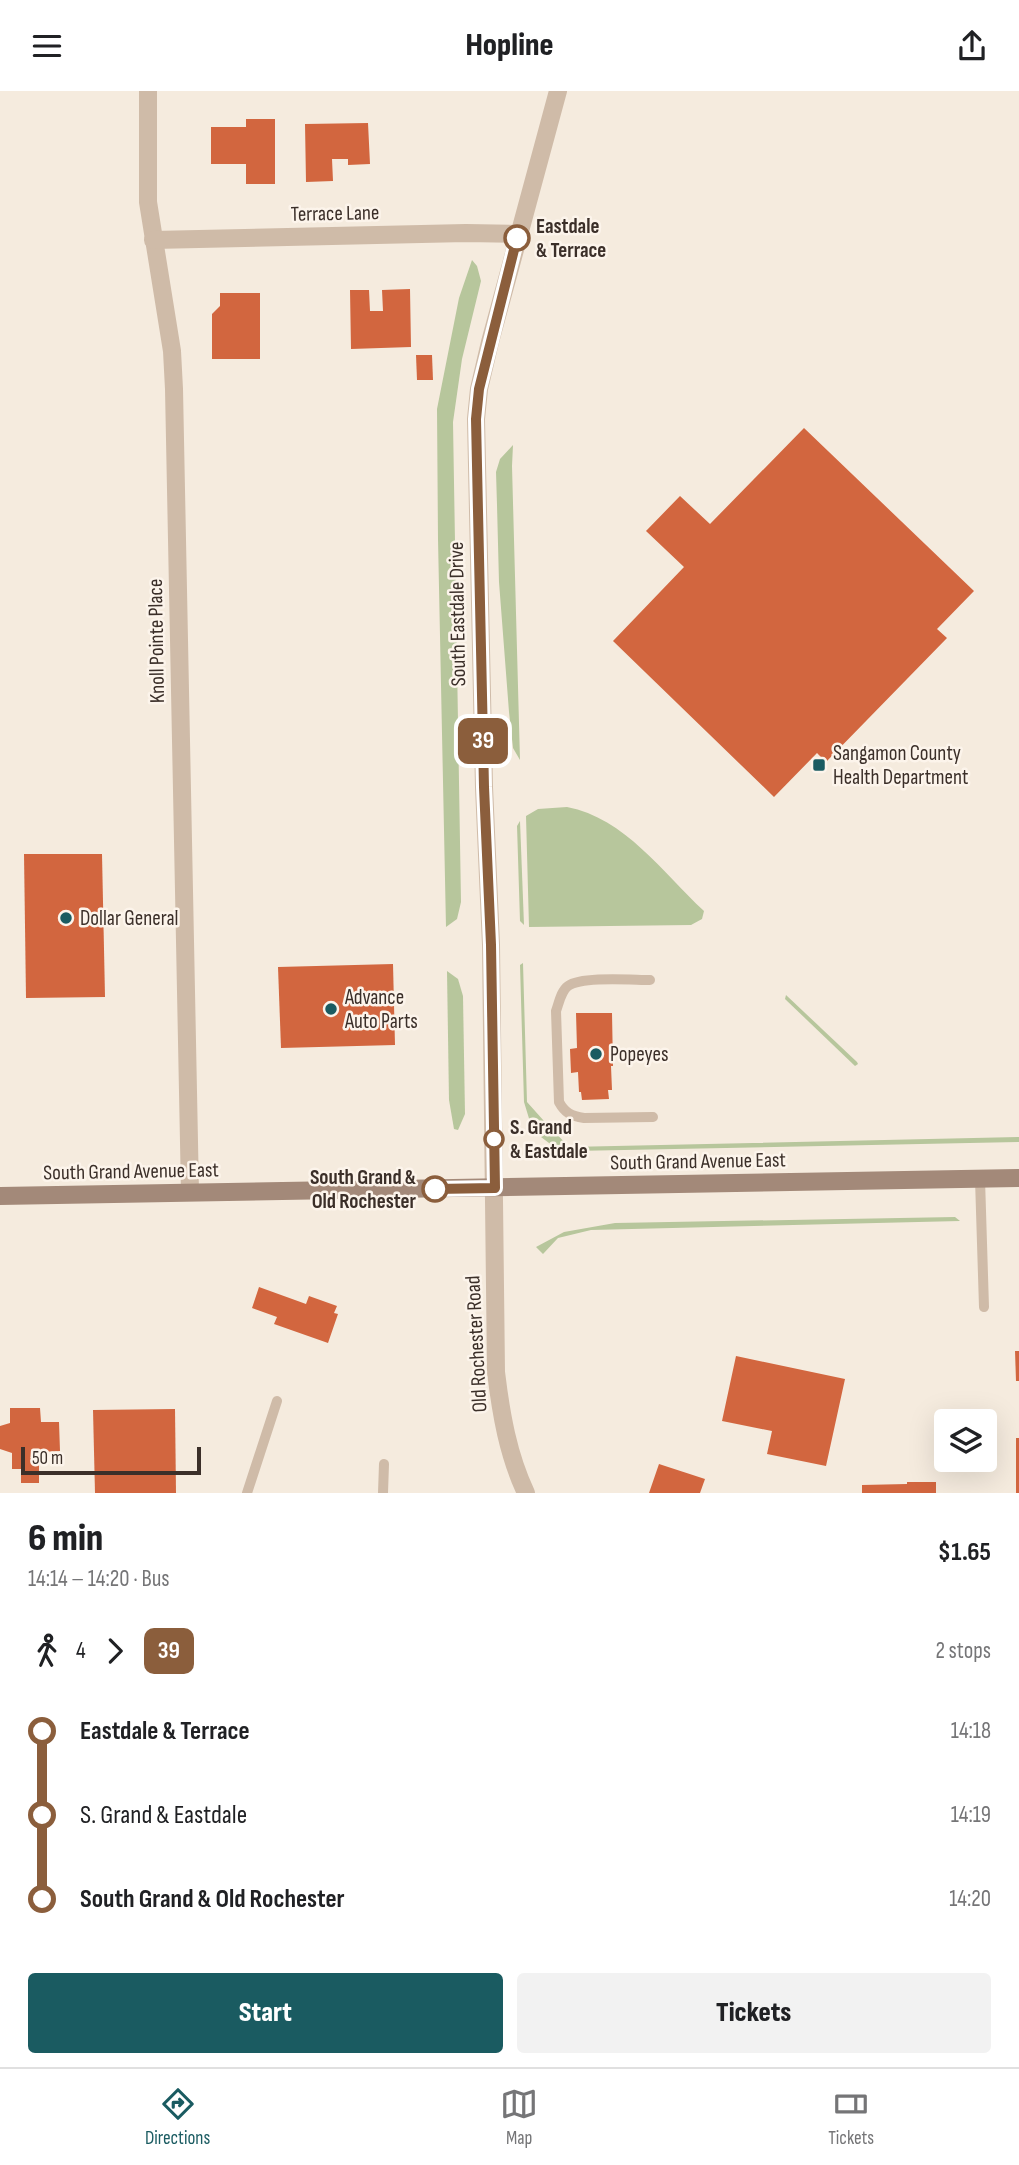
<!DOCTYPE html>
<html lang="en">
<head>
<meta charset="utf-8">
<style>
	:root { --surface:#fff; --page:#f2f2f2; --text:#202124; --muted:#757577; --line:#e0e0e0; --accent:#1a5b61 }
	body { margin:0; font-family:"Sofia Sans Condensed",sans-serif; background:var(--page); color:var(--text); height:100vh; display:flex; flex-direction:column; font-size:26px; white-space:nowrap }
	* { box-sizing:border-box; margin:0 }
	p { font-size:23px; color:var(--muted) }
	.icon { flex:none; width:38px; height:38px; fill:none; stroke:currentColor; stroke-width:2; stroke-linecap:round; stroke-linejoin:round }
	.map { position:relative; height:1402px; overflow:hidden }
	.side { display:flex; flex-direction:column; background:var(--surface); flex:1 }
	.side>* { flex:none }
	.badge { padding:0 14px; border-radius:10px; font-size:24px; line-height:46px }
	.tools { position:absolute; left:934px; top:1318px; display:grid; gap:14px }
	.tools a { display:grid; place-items:center; width:63px; height:63px; border-radius:7px; background:var(--surface); box-shadow:0 7px 28px #0002; font-size:35px }
	.scale { position:absolute; left:21px; bottom:18px; width:180px; box-sizing:border-box; padding-left:7px; border:4px solid #3b2f29; border-top:0; font-size:19px; line-height:24px; white-space:nowrap; color:#3b2f29; -webkit-text-stroke:5px #fcf4eb; paint-order:stroke }
	.map>.badge { position:absolute; translate:-50% -50%; box-shadow:0 0 0 4px #fff }
	.legs { display:flex; align-items:center; gap:10px; height:77px; padding:0 28px; font-size:23px }
	.legs p { margin-inline-start:auto }
	.headline { display:flex; align-items:center; justify-content:space-between; height:119px; padding:0 28px }
	h1 { font-size:38px; font-weight:800; line-height:52px }
	.cta { display:flex; gap:14px; margin-top:auto; padding:14px 28px }
	.cta a { flex:1; height:80px; border-radius:7px; background:var(--accent); color:#fff; font-size:28px; font-weight:800; line-height:80px; text-align:center }
	.cta a+a { background:var(--page); color:var(--text) }
	ul { padding:0 28px; list-style:none }
	li { display:flex; align-items:center; gap:24px; height:84px; font-size:26px }
	li i { display:grid; place-items:center; width:10px; height:100%; margin:0 9px; background:currentColor }
	li i::after { content:''; width:18px; height:18px; margin:-9px; border:5px solid; border-radius:50%; background:var(--surface) }
	li p { margin-inline-start:auto }
	li:first-child i { background:linear-gradient(#0000 50%,currentColor 0) }
	li:last-child i { background:linear-gradient(currentColor 50%,#0000 0) }
	header { display:flex; justify-content:space-between; align-items:center; height:91px; padding:0 28px; background:var(--surface); font-size:32px; font-weight:800 }
	.tabs { display:flex; justify-content:space-around; align-items:center; height:98px; border-top:2px solid var(--line); background:var(--surface); font-size:19px; color:var(--muted) }
	.tabs a { display:grid; justify-items:center; gap:4px }
	.tabs .active { color:var(--accent) }
	.map>svg:first-child { display:block }
</style>
</head>
<body>
<header><svg class="icon" aria-label="menu" viewBox="0 0 24 24"><path d="M4 6h16M4 12h16M4 18h16"/></svg>Hopline<svg class="icon" aria-label="share" viewBox="0 0 24 24"><path d="M12 15V3M7 8l5-5 5 5M5 13v7h14v-7"/></svg></header>
<div class="map">
<svg width="1019" height="1402" viewBox="0 0 1019 1402">
	<rect width="100%" height="100%" fill="#f5ebde"/>
	<g fill="#b7c69c">
		<polygon points="472,169 477,175 481,190 462,268 453,331 461,811 457,828 446,836 438,448 437,318 459,207"/>
		<polygon points="513,354 512,375 520,669 513,657 509,621 499,491 497,414 496,381 500,368"/>
		<path d="M567,716c58,11 96,66 137,104l-2,8 -11,6 -162,2 -3,-111 12,-7z"/>
		<polygon points="520,730 524,834 520,830 517,735"/>
		<polygon points="523,872 527,1011 544,1030 531,1034 524,1011 520,874"/>
		<polygon points="447,880 458,888 463,905 465,1023 458,1039 454,1038 449,1009"/>
		<polygon points="786,904 857,971 858,973 855,975 785,908"/>
		<polygon points="551,1037 569,1056 1019,1046 1019,1051 573,1060 553,1055 541,1046"/>
		<polygon points="955,1126 960,1130 591,1139 558,1147 543,1163 536,1156 564,1141 615,1132"/>
	</g>
	<g fill="#d2663f">
		<polygon points="246,28 275,28 275,93 246,93 246,73 211,73 211,36 246,36"/>
		<polygon points="368,32 370,73 348,74 348,68 332,68 333,90 306,91 305,33"/>
		<polygon points="410,198 411,256 351,258 350,199 369,199 370,220 383,220 382,199"/>
		<polygon points="220,202 260,202 260,268 212,268 212,223 220,215"/>
		<polygon points="416,264 432,264 433,289 417,289"/>
		<polygon points="804,337 974,500 937,538 947,547 826,671 817,662 774,706 613,550 684,476 646,440 680,405 710,433"/>
		<polygon points="24,763 102,763 105,906 26,907"/>
		<polygon points="393,873 395,954 281,957 278,876"/>
		<polygon points="576,922 612,922 613,975 611,975 612,999 608,999 609,1008 582,1009 581,1001 579,1001 578,981 571,982 570,958 577,957"/>
		<polygon points="259,1196 306,1213 309,1205 337,1215 334,1222 338,1223 328,1252 274,1233 277,1226 252,1217"/>
		<polygon points="1015,1260 1019,1260 1019,1290 1016,1290"/>
		<polygon points="736,1265 845,1288 826,1375 767,1363 772,1340 722,1330"/>
		<polygon points="10,1317 40,1317 41,1331 59,1331 60,1360 39,1361 39,1392 21,1392 21,1378 12,1378 12,1362 0,1358 0,1335 10,1332"/>
		<polygon points="175,1318 176,1402 95,1402 93,1319"/>
		<rect x="1016" y="1347" width="3" height="55"/>
		<polygon points="659,1373 705,1388 700,1402 649,1402"/>
		<polygon points="907,1391 936,1391 936,1402 862,1402 862,1394 907,1393"/>
	</g>
	<g fill="none" stroke-linecap="round" stroke-linejoin="round">
		<g stroke="#cfbba8" stroke-width="10">
			<path d="M650,889c-18,0 -68,-4 -82,6 -7,5 -9,17 -12,25l3,91c6,11 12,14 25,16l69,-1"/>
			<polyline points="980,1088 984,1216"/>
			<polyline points="247,1402 277,1310"/>
			<polyline points="383,1402 384,1373"/>
		</g>
		<g stroke="#cfbba8" stroke-width="18">
			<polyline points="148,0 148,111 172,260 174,298 190,1101"/>
			<polyline points="153,149 466,142 518,143"/>
			<path d="M526,1402c-18,-38 -25,-79 -30,-121l-5,-427 -7,-158 -8,-368 3,-30 11,-47 68,-251"/>
		</g>
		<polyline stroke="#a38979" stroke-width="18" points="0,1105 1019,1087"/>
	</g>
	<g fill="none" stroke-linecap="round" stroke-linejoin="round">
		<defs>
			<polyline id="line-1" points="435,1098 495,1097 491,854 484,696 476,328 479,298 517,147"/>
		</defs>
		<use href="#line-1" stroke="#fff" stroke-width="16"/>
		<use href="#line-1" stroke="#8b5e3c" stroke-width="10"/>
	</g>
	<g fill="#fff" stroke="#8b5e3c" stroke-width="3.5">
		<circle cx="517" cy="147" r="12"/>
		<circle cx="494" cy="1048" r="9"/>
		<circle cx="435" cy="1098" r="12"/>
	</g>
	<g fill="#1a5b61" stroke="#fcf4eb" stroke-width="2.5">
		<rect x="812" y="667" width="14" height="14" rx="3.5"/>
		<circle cx="66" cy="827" r="7"/>
		<circle cx="331" cy="918" r="7"/>
		<circle cx="596" cy="963" r="7"/>
	</g>
	<g text-anchor="middle" stroke-width="5" stroke-linejoin="round" paint-order="stroke">
		<g font-size="21" fill="#3b2f29" stroke="#fcf4eb">
			<text transform="translate(335 122) rotate(-1)" y="7">Terrace Lane</text>
			<text transform="translate(457 523) rotate(-91)" y="7">South Eastdale Drive</text>
			<text transform="translate(156 550) rotate(-91)" y="7">Knoll Pointe Place</text>
			<text transform="translate(698 1070) rotate(-1)" y="7">South Grand Avenue East</text>
			<text transform="translate(131 1080) rotate(-1)" y="7">South Grand Avenue East</text>
			<text transform="translate(476 1253) rotate(-93)" y="7">Old Rochester Road</text>
		</g>
		<g font-size="21" font-weight="bold" fill="#3b2f29" stroke="#fcf4eb" text-anchor="start">
			<text x="536" y="142">Eastdale<tspan x="536" dy="24">&amp; Terrace</tspan></text>
			<text x="510" y="1043">S. Grand<tspan x="510" dy="24">&amp; Eastdale</tspan></text>
			<text x="416" y="1093" text-anchor="end">South Grand &amp;<tspan x="416" dy="24">Old Rochester</tspan></text>
		</g>
		<g font-size="21" fill="#3b2f29" stroke="#fcf4eb" text-anchor="start">
			<text x="833" y="669">Sangamon County<tspan x="833" dy="24">Health Department</tspan></text>
			<text x="80" y="834">Dollar General</text>
			<text x="345" y="913">Advance<tspan x="345" dy="24">Auto Parts</tspan></text>
			<text x="610" y="970">Popeyes</text>
		</g>
	</g>
</svg>
<div class="tools">
<a><svg class="icon" aria-label="layers" viewBox="0 0 24 24"><path d="M12 4l9 5-9 5-9-5zM3 14l9 5 9-5"/></svg></a>
</div>
<div class="scale">50 m</div>
<b class="badge" style="left:483px;top:650px;background:#8b5e3c;color:#fff">39</b>
</div>
<section class="side">
<div class="headline"><div><h1>6 min</h1><p>14:14 – 14:20 · Bus</p></div><b>$1.65</b></div>
<div class="legs"><svg class="icon" aria-label="walk" viewBox="0 0 24 24"><circle cx="13" cy="4" r="2"/><path d="M13 8l-2 6 4 7M11 14l-3 7M7 12l3-4h3l4 4"/></svg>4<svg class="icon" aria-label="forward" viewBox="0 0 24 24"><path d="M9 5l7 7-7 7"/></svg><b class="badge" style="background:#8b5e3c;color:#fff">39</b><p>2 stops</p></div>
<ul>
<li><i style="color:#8b5e3c"></i><b>Eastdale &amp; Terrace</b><p>14:18</p></li>
<li><i style="color:#8b5e3c"></i><span>S. Grand &amp; Eastdale</span><p>14:19</p></li>
<li><i style="color:#8b5e3c"></i><b>South Grand &amp; Old Rochester</b><p>14:20</p></li>
</ul>
<div class="cta"><a>Start</a><a>Tickets</a></div>
</section>
<nav class="tabs">
<a class="active"><svg class="icon" aria-label="directions" viewBox="0 0 24 24"><path d="M12 3l9 9-9 9-9-9zM9 14v-3h6M13 9l2 2-2 2"/></svg>Directions</a>
<a><svg class="icon" aria-label="map" viewBox="0 0 24 24"><path d="M3 6l6-2 6 2 6-2v14l-6 2-6-2-6 2zM9 4v14M15 6v14"/></svg>Map</a>
<a><svg class="icon" aria-label="tickets" viewBox="0 0 24 24"><path d="M3 7h18v10H3zM15 7v10"/></svg>Tickets</a>
</nav>
</body>
</html>
